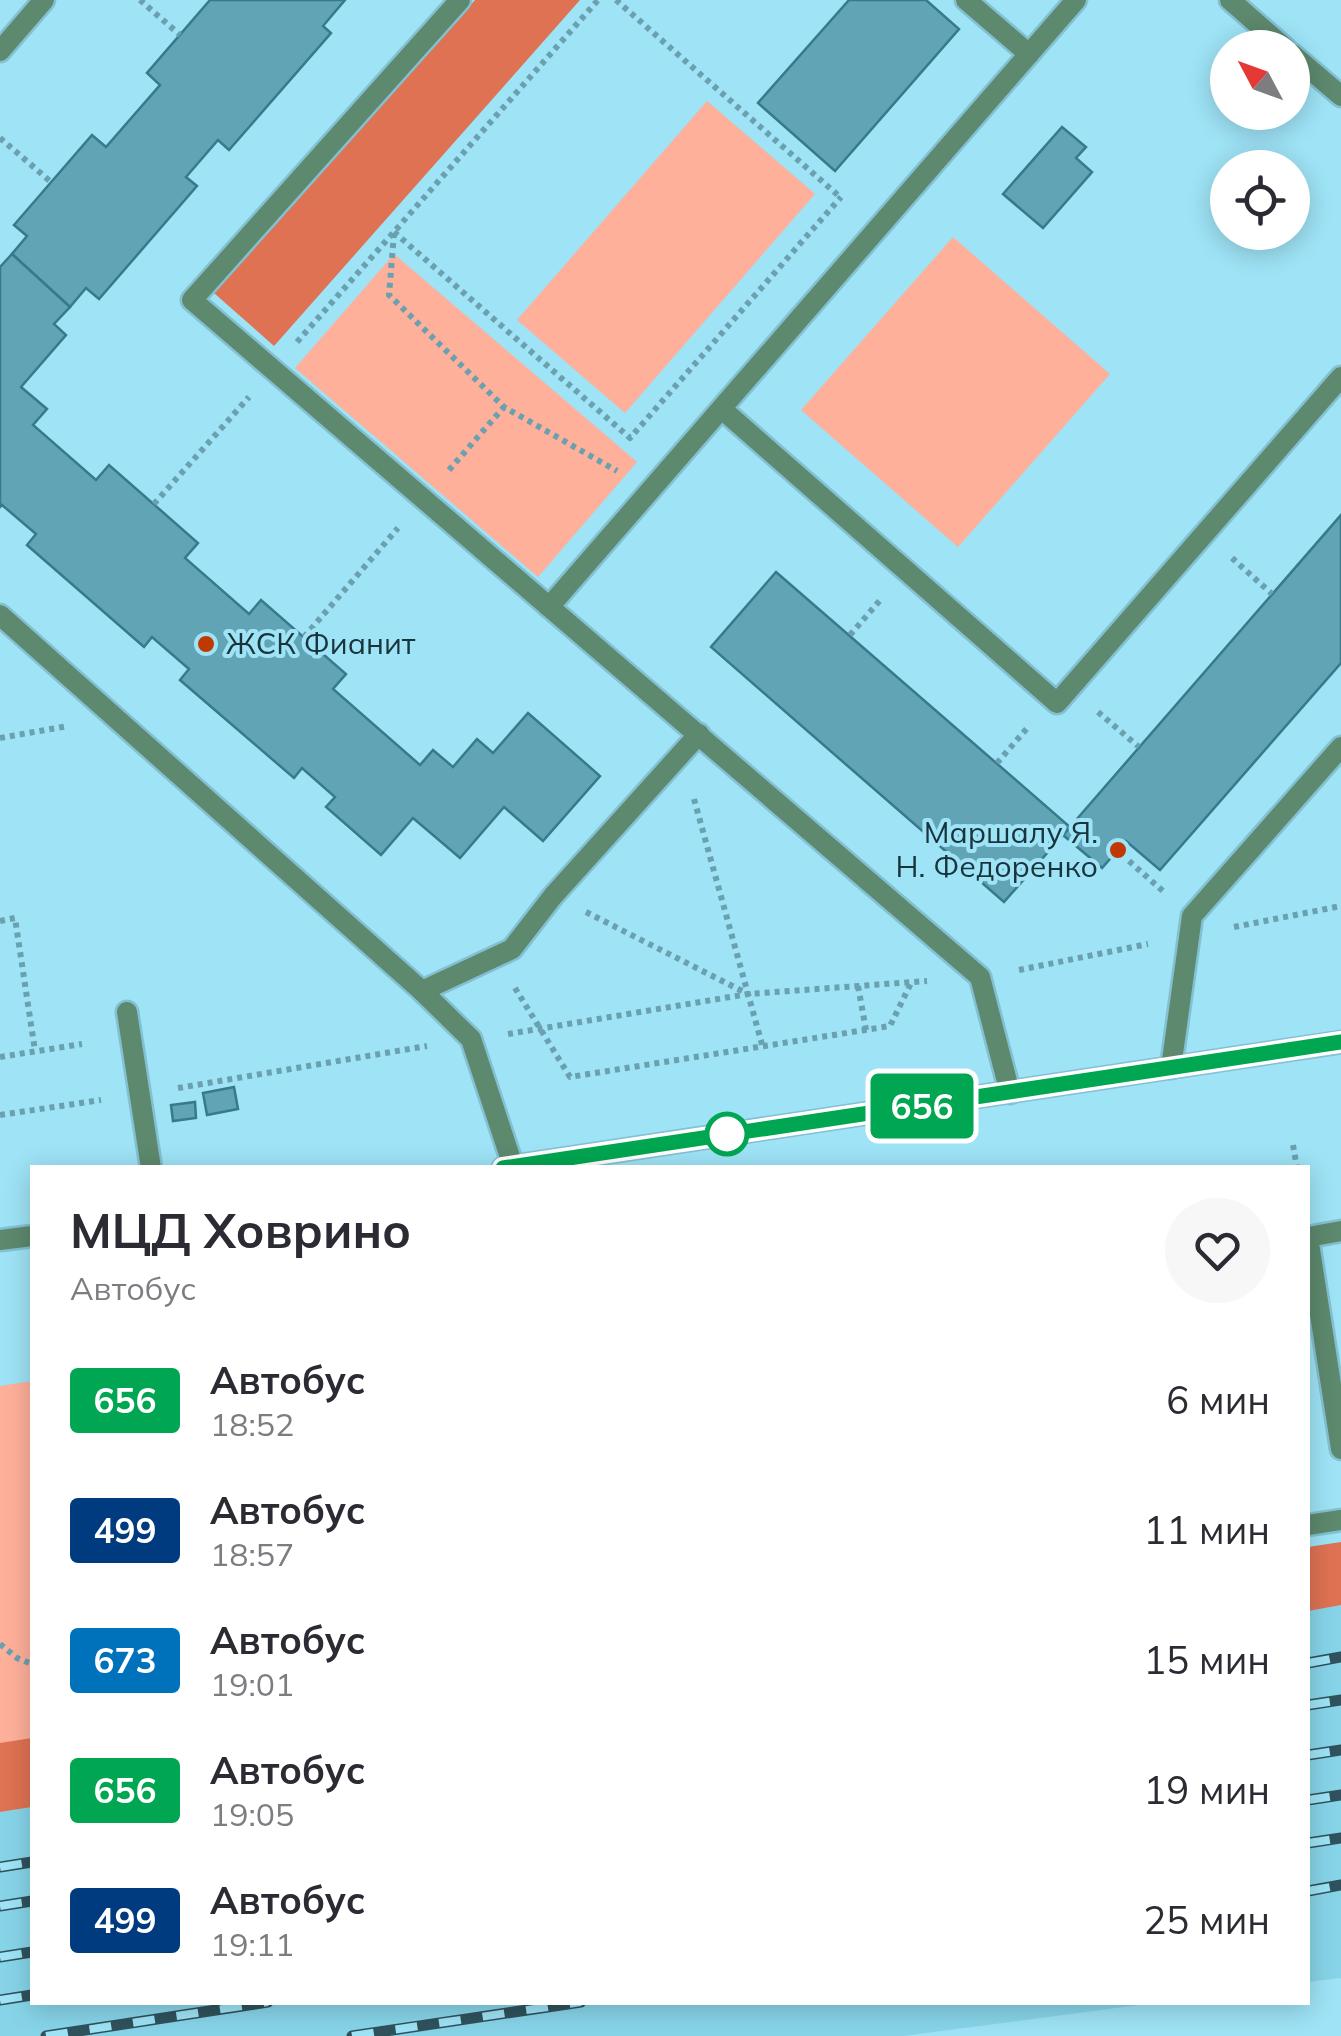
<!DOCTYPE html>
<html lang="ru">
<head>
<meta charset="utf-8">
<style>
	:root { --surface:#fff; --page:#f7f7f7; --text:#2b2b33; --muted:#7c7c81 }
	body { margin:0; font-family:Mulish,sans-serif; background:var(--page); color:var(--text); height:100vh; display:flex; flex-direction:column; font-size:38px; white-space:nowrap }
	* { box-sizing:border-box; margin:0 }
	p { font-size:32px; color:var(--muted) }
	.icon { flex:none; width:55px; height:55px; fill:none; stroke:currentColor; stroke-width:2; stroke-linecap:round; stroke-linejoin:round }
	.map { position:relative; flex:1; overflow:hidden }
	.side { position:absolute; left:30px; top:1165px; width:1280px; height:840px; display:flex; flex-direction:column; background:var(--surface); border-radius:0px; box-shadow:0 5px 25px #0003 }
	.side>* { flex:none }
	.badge { padding:0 20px; border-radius:8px; font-size:35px; line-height:65px }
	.needle { width:65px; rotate:311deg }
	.buttons { position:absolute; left:1210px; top:30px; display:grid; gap:20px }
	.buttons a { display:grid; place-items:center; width:100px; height:100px; border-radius:50%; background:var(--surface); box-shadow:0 5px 25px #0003; font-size:50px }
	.map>.badge { position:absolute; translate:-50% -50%; box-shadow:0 0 0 5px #fff }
	.round { display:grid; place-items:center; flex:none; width:105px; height:105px; border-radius:52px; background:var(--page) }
	.overview { display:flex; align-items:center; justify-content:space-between; height:170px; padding:0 40px }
	h1 { font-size:48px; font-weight:700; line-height:75px }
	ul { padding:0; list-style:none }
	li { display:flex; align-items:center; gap:30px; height:130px; padding:0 40px }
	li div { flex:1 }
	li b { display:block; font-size:38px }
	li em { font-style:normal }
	li .badge { min-width:110px; font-weight:700; text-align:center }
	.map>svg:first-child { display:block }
</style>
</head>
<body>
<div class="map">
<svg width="1341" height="2036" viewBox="0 0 1341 2036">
	<rect width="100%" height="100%" fill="#9ee3f6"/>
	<g fill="#87d4e9">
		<polygon points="1341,1605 1341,1978 1308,1982 1308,1610"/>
		<polygon points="32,1807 32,2002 1154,2003 903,2036 0,2036 0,1812"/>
	</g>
	<g fill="#feb09a">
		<polygon points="707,101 815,194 625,413 517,320"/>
		<polygon points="953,237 1110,374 958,547 801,410"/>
		<polygon points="394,254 637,462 538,577 295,368"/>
		<polygon points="32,1381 32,1745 0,1749 0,1386"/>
	</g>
	<g fill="#df7252">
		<polygon points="475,0 580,0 274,346 214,293"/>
		<polygon points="1341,1542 1341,1605 1308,1611 1308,1547"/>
		<polygon points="32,1738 32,1807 0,1812 0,1743"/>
	</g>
	<g fill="#61a4b6" stroke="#367a8b" stroke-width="2.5">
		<polygon points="210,0 345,0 323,26 331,33 229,150 218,140 186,177 197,186 99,299 86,288 70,307 12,254 27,236 14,225 92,135 106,147 160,85 147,73"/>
		<polygon points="849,0 926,0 959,29 835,171 758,103"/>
		<polygon points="1062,127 1086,147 1076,158 1092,172 1043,228 1003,194"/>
		<polygon points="12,254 70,307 54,324 66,335 21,387 47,409 33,425 96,480 109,465 198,543 185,558 249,614 261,600 346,674 333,689 420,765 433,750 453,767 477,739 493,753 528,713 600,776 543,841 504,807 460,858 413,818 381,855 326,807 335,797 302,768 294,778 180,680 189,669 152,637 144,647 27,545 36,534 2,505 0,507 0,267"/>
		<polygon points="1341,515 1341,663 1160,870 1126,841 1102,868 1063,835"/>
		<polygon points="776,572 1070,827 1004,902 711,647"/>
		<polygon points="234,1087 238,1109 207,1115 203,1093"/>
		<polygon points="195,1102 196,1118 173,1121 171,1105"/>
	</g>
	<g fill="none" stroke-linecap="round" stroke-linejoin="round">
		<defs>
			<g id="service">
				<polyline points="460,0 192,300 980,977 1010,1093"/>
				<polyline points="966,0 1029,54"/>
				<polyline points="1230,0 1285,48"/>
				<polyline points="0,51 44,0"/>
				<polyline points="1292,54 1341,96"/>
				<polyline points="723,410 1057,703 1341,377"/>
				<polyline points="549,607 1076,0"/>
				<polyline points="0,615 422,991 471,1039 513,1166"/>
				<polyline points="422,991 512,949 553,896 699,734"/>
				<polyline points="127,1012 151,1168"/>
				<polyline points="1171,1068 1192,916 1341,747"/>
				<polyline points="1341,1231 1308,1237 1341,1449"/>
				<polyline points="1308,1525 1341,1520"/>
			</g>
			<g id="tertiary">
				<polyline points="503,1168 1341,1042"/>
				<polyline points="0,1240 32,1236"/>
			</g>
		</defs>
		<use href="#service" stroke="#83c0d1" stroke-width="25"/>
		<use href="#tertiary" stroke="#83c0d1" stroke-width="25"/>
		<g stroke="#6ba0af" stroke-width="6" stroke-dasharray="5 5" stroke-linecap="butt">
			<polyline points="140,0 180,35"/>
			<polyline points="616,0 840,197"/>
			<polyline points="0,138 51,182"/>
			<polyline points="394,232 630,438 841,197"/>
			<polyline points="394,233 389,295 504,407 617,471"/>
			<polyline points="297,342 598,0"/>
			<polyline points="449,470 504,407"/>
			<polyline points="154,504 249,397"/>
			<polyline points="1232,558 1272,594"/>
			<polyline points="850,635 882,598"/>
			<polyline points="304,637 398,528"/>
			<polyline points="1098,712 1139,747"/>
			<polyline points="0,738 68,726"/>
			<polyline points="997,763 1029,726"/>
			<polyline points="694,799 763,1048"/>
			<polyline points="1129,861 1164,892"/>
			<polyline points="586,912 748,994"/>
			<polyline points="0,921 15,918 35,1051"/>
			<polyline points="1234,927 1341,906"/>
			<polyline points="1019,970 1148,944"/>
			<polyline points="858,986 866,1030"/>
			<polyline points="515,988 570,1077 890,1026 911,983"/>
			<polyline points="508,1034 748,994 927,981"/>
			<polyline points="0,1057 82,1044"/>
			<polyline points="178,1088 427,1046"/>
			<polyline points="0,1115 101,1100"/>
			<polyline points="1293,1145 1297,1168"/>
			<polyline points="0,1644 17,1658 32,1664"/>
		</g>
		<use href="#service" stroke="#5d896e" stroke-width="20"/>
		<use href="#tertiary" stroke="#5d896e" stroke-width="20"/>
		<defs>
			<g id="rail">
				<polyline points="1308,1663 1341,1657"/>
				<polyline points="1308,1705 1341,1700"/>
				<polyline points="1308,1755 1341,1750"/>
				<polyline points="1308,1800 1341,1795"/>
				<polyline points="1308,1843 1341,1838"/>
				<polyline points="0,1867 32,1862"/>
				<polyline points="1308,1891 1341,1885"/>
				<polyline points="0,1906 32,1901"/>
				<polyline points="0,1957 32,1952"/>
				<polyline points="0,2000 32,1995"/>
				<polyline points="46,2036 268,2002"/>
				<polyline points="352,2036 581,2002"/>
			</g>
		</defs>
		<use href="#rail" stroke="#2f525c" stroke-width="11"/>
		<use href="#rail" stroke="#9ee3f6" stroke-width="8" stroke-dasharray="22" stroke-linecap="butt"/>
	</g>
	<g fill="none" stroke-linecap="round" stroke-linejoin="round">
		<defs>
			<polyline id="line" points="503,1168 1341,1042"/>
		</defs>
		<use href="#line" stroke="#fff" stroke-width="22"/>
		<use href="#line" stroke="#00a651" stroke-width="15"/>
	</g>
	<g fill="#c03903" stroke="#9ee3f6" stroke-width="4">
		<circle cx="206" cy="644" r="10"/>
		<circle cx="1118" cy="850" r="10"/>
	</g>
	<circle fill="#fff" stroke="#00a651" stroke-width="5" cx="727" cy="1134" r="20"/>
	<g text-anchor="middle" stroke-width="8" stroke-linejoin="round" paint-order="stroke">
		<g font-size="30" fill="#18343c" stroke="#9ee3f6" text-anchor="start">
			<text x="226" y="654">ЖСК Фианит</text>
			<text x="1098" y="843" text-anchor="end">Маршалу Я.<tspan x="1098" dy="34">Н. Федоренко</tspan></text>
		</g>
	</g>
</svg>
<div class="buttons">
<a><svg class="needle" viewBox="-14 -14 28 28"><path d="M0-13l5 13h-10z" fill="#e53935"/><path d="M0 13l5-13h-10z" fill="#7c7c81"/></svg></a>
<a><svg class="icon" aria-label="locate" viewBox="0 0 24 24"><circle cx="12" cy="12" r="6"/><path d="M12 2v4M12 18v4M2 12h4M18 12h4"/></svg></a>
</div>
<b class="badge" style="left:922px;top:1106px;background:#00a651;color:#fff">656</b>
<section class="side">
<div class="overview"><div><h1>МЦД Ховрино</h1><p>Автобус</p></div><a class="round"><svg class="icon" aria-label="heart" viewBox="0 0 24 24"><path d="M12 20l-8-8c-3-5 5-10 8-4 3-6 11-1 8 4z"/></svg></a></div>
<ul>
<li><span class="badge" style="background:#00a651;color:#fff">656</span><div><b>Автобус</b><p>18:52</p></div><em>6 мин</em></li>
<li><span class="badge" style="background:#003b80;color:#fff">499</span><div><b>Автобус</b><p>18:57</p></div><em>11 мин</em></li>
<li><span class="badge" style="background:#0072bc;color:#fff">673</span><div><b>Автобус</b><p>19:01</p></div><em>15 мин</em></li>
<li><span class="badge" style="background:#00a651;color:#fff">656</span><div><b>Автобус</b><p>19:05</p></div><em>19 мин</em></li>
<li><span class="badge" style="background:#003b80;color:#fff">499</span><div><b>Автобус</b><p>19:11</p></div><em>25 мин</em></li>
</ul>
</section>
</div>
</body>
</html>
